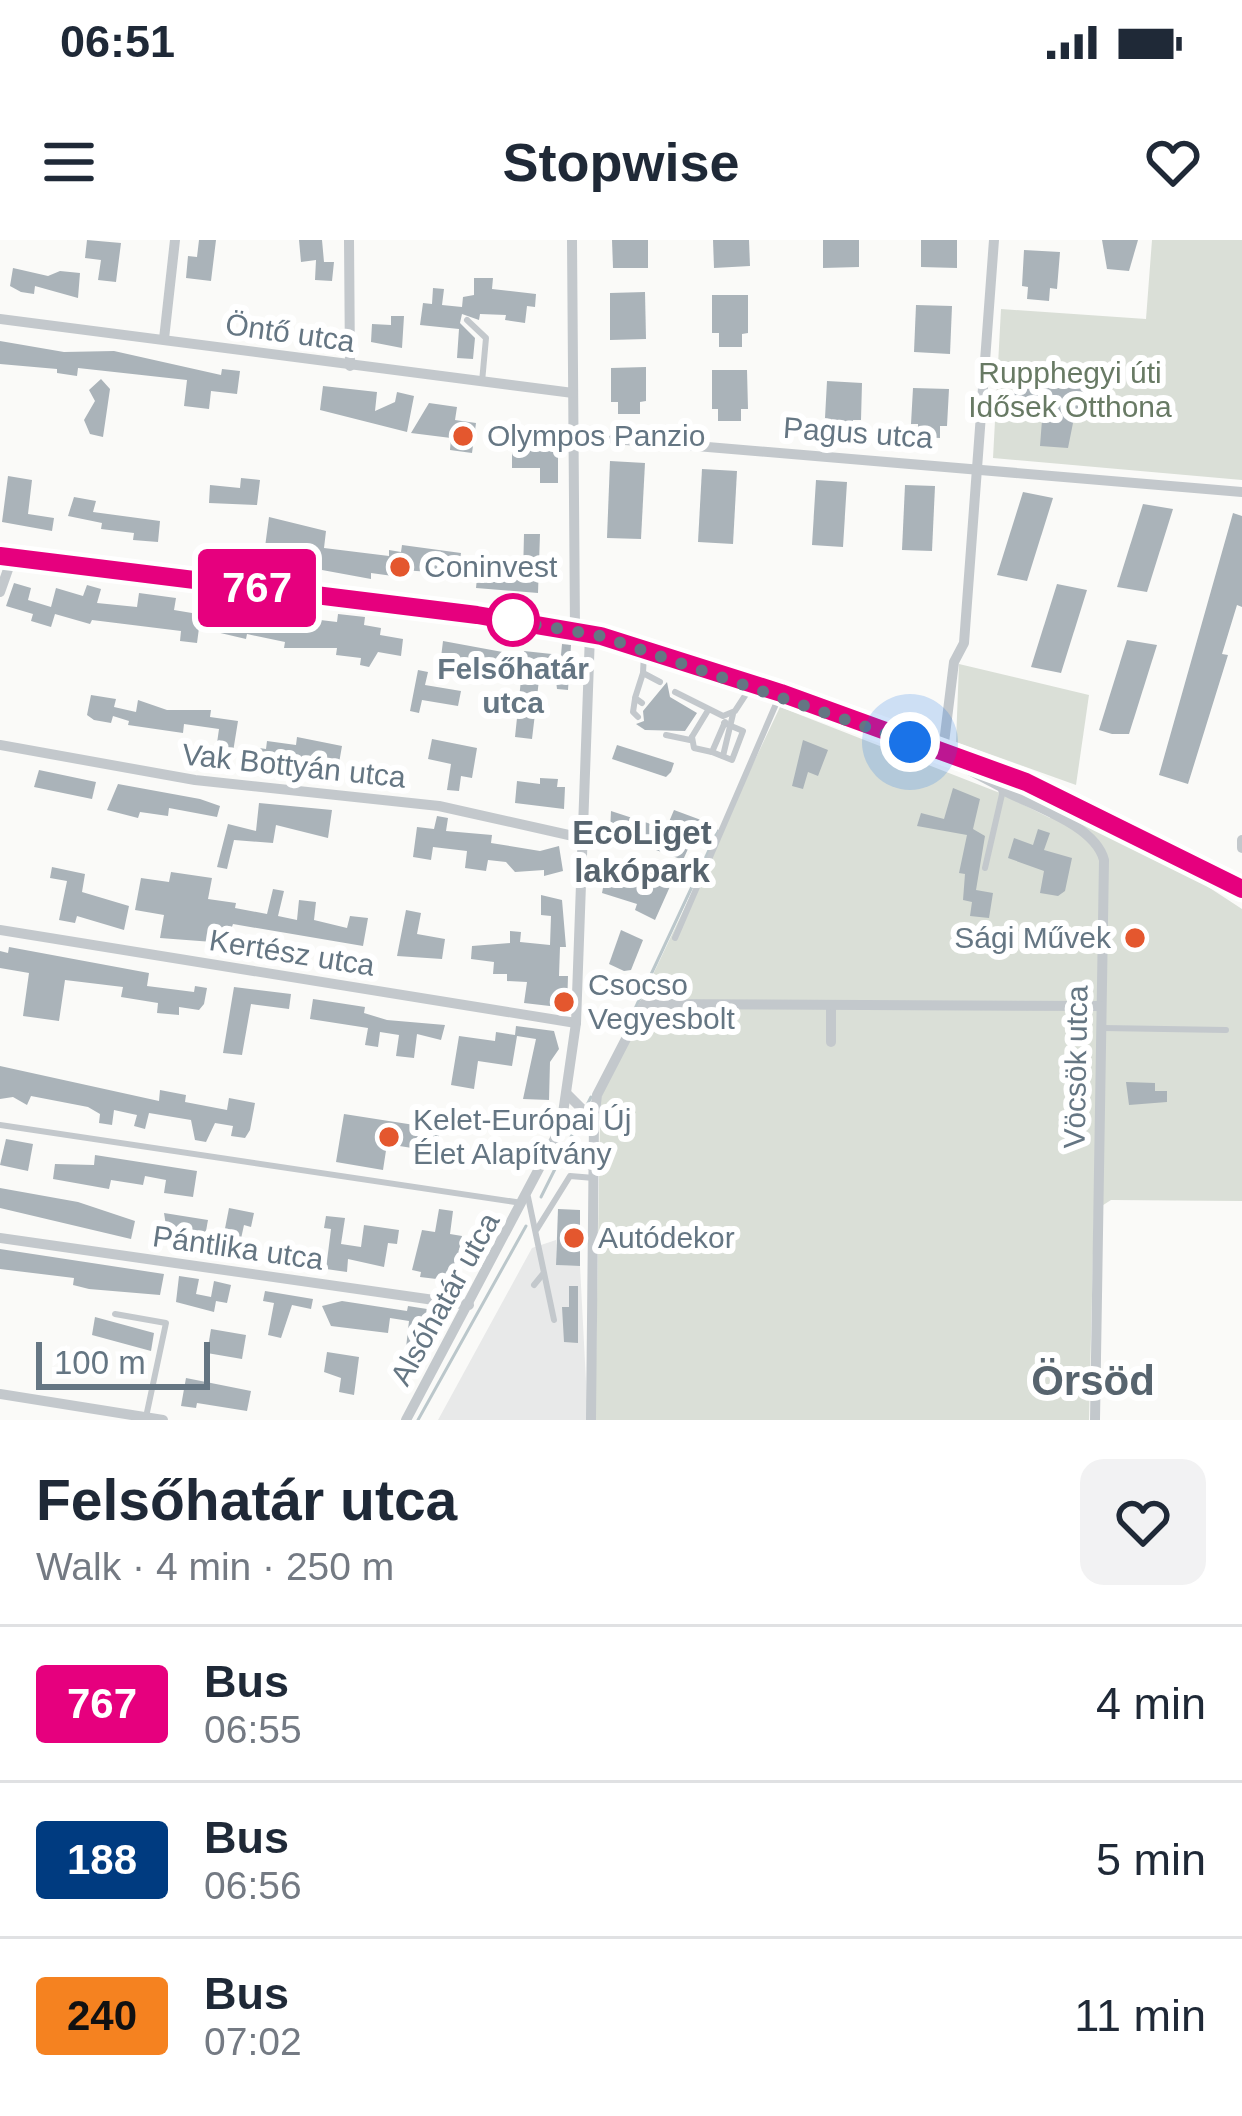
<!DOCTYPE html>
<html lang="en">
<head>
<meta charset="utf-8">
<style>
	:root { --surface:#fff; --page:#f2f2f3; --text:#1f2937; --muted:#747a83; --line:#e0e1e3 }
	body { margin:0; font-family:Arial,sans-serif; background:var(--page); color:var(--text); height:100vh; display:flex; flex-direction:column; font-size:45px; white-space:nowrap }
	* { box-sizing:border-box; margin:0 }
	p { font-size:39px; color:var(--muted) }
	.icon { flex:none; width:66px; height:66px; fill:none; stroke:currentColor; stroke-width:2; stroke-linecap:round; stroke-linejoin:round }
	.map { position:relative; height:1180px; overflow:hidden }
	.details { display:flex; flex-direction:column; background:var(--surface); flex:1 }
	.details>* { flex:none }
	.badge { padding:0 24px; border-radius:9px; font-size:42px; line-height:78px }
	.scale { position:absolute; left:36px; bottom:30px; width:174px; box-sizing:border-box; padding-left:12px; border:6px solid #657683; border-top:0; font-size:33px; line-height:42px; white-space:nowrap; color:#657683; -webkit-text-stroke:9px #fff; paint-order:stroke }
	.you { position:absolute; width:60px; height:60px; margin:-30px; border:9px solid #fff; border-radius:50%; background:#1a73e8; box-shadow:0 0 0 18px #1a73e833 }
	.map>.badge { position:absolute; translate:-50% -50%; box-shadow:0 0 0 6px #fff }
	.round { display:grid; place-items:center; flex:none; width:126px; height:126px; border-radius:24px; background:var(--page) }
	.overview { display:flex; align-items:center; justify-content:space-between; height:204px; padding:0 36px }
	h1 { font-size:57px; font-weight:700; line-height:90px }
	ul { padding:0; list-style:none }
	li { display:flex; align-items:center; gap:36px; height:156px; padding:0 36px; border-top:3px solid var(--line) }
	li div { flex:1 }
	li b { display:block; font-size:45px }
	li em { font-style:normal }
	li .badge { min-width:132px; font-weight:700; text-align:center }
	.status { display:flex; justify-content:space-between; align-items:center; height:84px; padding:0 60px; background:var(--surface); direction:ltr }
	.status svg { height:33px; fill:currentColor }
	header { display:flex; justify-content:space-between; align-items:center; height:156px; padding:0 36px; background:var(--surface); font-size:54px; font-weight:700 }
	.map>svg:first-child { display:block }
</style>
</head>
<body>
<div class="status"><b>06:51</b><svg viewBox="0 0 49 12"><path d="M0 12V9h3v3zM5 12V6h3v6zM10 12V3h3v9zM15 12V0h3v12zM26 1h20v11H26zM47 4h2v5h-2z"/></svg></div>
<header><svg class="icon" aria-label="menu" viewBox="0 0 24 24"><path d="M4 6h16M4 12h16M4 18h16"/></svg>Stopwise<svg class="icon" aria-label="heart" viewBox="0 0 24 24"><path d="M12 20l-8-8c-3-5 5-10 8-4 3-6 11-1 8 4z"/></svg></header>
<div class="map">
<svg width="1242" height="1180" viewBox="0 0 1242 1180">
	<rect width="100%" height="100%" fill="#fafaf8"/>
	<polygon fill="#e8e9e9" points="556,1000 556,1025 580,1026 588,1180 438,1180 532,1008"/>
	<g fill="#dadfd7">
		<polygon points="1152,0 1242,0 1242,240 993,218 1001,69 1146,79"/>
		<polygon points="959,424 1089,455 1076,545 956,502"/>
		<polygon points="780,467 1000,553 1050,578 1053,571 1011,544 1173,624 1242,669 1242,961 1111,960 1094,971 1089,1180 595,1180 600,881 591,865"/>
	</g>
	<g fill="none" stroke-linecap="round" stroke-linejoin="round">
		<g stroke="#bbc7cb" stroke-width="3">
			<polyline points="633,773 718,591"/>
			<polyline points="541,957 591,857"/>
			<polyline points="418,1180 526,986"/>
		</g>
	</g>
	<g fill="#aab3b9">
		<polygon points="87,0 121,3 116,42 98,40 101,20 85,18"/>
		<polygon points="199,0 216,0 211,41 186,38 188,16 197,17"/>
		<polygon points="299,0 322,0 324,22 334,22 332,41 315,40 316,20 301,22"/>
		<polygon points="612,0 648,0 648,28 613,28"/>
		<polygon points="713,0 749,0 750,26 714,28"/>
		<polygon points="823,0 859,0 859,27 823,28"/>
		<polygon points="921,0 957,0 957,28 921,27"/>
		<polygon points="1102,0 1138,0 1129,31 1107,29"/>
		<polygon points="1024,10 1060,12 1057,49 1050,48 1049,61 1027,59 1028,47 1022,46"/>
		<polygon points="13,28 48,36 60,31 80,33 78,58 35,46 34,54 21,52 10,46"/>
		<polygon points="474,38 493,38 492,49 536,54 535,67 527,66 525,83 505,80 506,75 480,74 479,80 462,74 460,83 475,98 473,119 457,118 459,89 420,85 423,63 432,64 433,48 444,49 442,65 462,67 463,57 474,55"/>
		<polygon points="645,52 646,99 610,100 610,53"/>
		<polygon points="712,55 748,55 748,93 742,94 742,107 719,107 719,93 712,93"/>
		<polygon points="916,65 952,66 950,114 914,112"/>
		<polygon points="391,76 404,76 402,108 371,102 372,84 391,85"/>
		<polygon points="0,101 64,112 114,111 221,135 222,129 240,131 237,154 211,151 209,169 184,166 187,140 78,128 77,136 57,133 57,129 0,124"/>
		<polygon points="1047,122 1074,124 1072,147 1090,148 1089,174 1075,173 1068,208 1040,206 1043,167 1012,165 1014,140 1045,142"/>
		<polygon points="646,127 646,161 640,162 640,174 618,174 618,162 611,162 611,128"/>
		<polygon points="712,130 747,130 748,169 741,169 741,181 718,181 718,169 712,169"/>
		<polygon points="101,139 110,149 103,197 90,194 84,180 95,161 89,150"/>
		<polygon points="827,141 862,143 861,180 853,180 853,193 830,191 831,179 825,178"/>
		<polygon points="323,146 377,152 375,171 395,162 397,152 414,156 407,192 320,170"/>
		<polygon points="913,148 949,149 947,186 940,186 940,198 918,197 918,184 911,184"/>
		<polygon points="429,163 457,167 455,180 476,183 472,213 450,210 451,198 411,193"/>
		<polygon points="512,210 558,211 558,243 540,243 540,228 512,228"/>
		<polygon points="610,221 645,223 641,299 607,298"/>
		<polygon points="702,229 737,231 733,304 698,302"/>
		<polygon points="8,236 32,240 28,274 54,278 52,291 2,282"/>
		<polygon points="241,238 260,240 257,265 209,263 210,245 240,248"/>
		<polygon points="816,240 847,242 843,307 812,305"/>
		<polygon points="905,245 935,246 932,311 902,310"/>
		<polygon points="1023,252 1053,258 1027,341 997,335"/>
		<polygon points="74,257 96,261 93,272 160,281 158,302 133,300 134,293 101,289 102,283 68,276"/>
		<polygon points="1143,264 1173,269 1147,352 1117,347"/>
		<polygon points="1233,273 1242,276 1242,367 1237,365 1222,414 1228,415 1188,544 1159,535"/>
		<polygon points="269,277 326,291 324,308 389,316 389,310 401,312 402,305 461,313 459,327 448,326 447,333 401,330 400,337 371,333 371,339 322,330 321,336 299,333 300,327 263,322"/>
		<polygon points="524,294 540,294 538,353 476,348 477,338 465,337 466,327 523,335"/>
		<polygon points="14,343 31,348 28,360 51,367 56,348 83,356 87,345 101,349 97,363 137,367 139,353 176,358 174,370 263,385 311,387 312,379 337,382 338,374 365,377 364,385 381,388 380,395 403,399 401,416 378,412 369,427 360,425 361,418 336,415 337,408 284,408 285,402 247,394 246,399 199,388 197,403 180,401 181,391 92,380 90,384 55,374 51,387 31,381 33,374 6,366"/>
		<polygon points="1057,344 1087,350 1061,433 1031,427"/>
		<polygon points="1127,400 1157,405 1129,494 1112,494 1099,490"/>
		<polygon points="443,401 508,413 504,440 483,435 484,426 440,426"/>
		<polygon points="562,404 571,405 568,450 557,449 554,424 541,423 532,499 515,497 524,411 561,415"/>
		<polygon points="418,430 428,432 425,445 461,451 458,466 422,460 419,473 410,471"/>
		<polygon points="667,442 670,457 697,473 685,491 645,490 636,484 644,481 643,471"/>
		<polygon points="91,455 116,459 114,467 136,472 138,460 167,470 211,470 210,477 238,481 233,512 216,510 219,489 184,484 183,493 128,485 129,481 113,476 111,483 94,480 87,475"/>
		<polygon points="297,497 342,506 338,529 283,520 282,527 238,521 240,505 266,509 267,501 296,505"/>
		<polygon points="432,499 477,508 472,538 461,536 459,551 447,550 451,524 428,519"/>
		<polygon points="803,500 828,510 818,536 808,532 803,549 792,546"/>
		<polygon points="617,505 674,523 671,532 666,537 612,519"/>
		<polygon points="39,530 96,542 92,559 34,547"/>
		<polygon points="540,538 558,539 557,547 565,547 564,569 515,563 517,541 540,544"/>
		<polygon points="118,544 200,559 220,566 217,577 169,568 168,576 140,572 138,578 107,570"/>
		<polygon points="953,548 980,559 973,589 985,596 976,650 993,653 989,678 970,676 972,662 963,660 965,634 959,633 967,595 917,586 921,573 944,579"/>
		<polygon points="259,563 332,570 328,598 276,585 273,603 234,600 227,629 217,627 228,584 256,591"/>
		<polygon points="674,570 701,580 683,620 610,593 611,571 666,589"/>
		<polygon points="437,576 448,578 446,591 492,595 491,603 540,611 559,606 563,631 544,636 544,630 515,632 506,622 488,620 486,631 465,628 467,611 433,607 431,620 413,617 417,587 434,589"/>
		<polygon points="1038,589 1050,593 1044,610 1072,618 1065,651 1058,656 1040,653 1044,631 1008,618 1014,598 1033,605"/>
		<polygon points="609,617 630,622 628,631 646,637 649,631 672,642 655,680 635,670 637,664 602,653"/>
		<polygon points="52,627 85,634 82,652 129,666 124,690 77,676 75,683 59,680 67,641 50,638"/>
		<polygon points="171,632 212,638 208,659 236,663 235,668 267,674 273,649 284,651 278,676 297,680 299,660 316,662 314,680 347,688 350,676 368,678 363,706 233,684 226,703 160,698 164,675 135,670 141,638 169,642"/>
		<polygon points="541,655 562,660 566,707 560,707 559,736 568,736 567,768 524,763 527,742 507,741 507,734 493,734 494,722 471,719 472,706 510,703 510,691 521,692 520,702 550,705 551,676 541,675"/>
		<polygon points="406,670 421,673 417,694 445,699 442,719 397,716"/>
		<polygon points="621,690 643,700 631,730 624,731 609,724"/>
		<polygon points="9,707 149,733 147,746 194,752 195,746 207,748 204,764 199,770 179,767 179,775 157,773 158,763 121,757 123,747 65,740 59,781 23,776 29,733 0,728 0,711 8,713"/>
		<polygon points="234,747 291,754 289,769 251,764 242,815 223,813"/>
		<polygon points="313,759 365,767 364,773 387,780 445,785 441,800 417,794 414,818 396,816 399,795 380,792 378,807 365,805 368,788 310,779"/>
		<polygon points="516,786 554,791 559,809 550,822 549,860 523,859 536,799 517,796 512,826 478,821 474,849 451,845 459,796 495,801 496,792 515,795"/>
		<polygon points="0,826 159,861 160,850 186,855 185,862 227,870 229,858 255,863 250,890 245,898 231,896 233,886 215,883 206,902 195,900 191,880 149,873 145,889 134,886 137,875 114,870 112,885 99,883 100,874 88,867 31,856 27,865 13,857 0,859"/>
		<polygon points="1126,842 1155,843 1155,851 1167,851 1167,862 1129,865"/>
		<polygon points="344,874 440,889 437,912 387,904 383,930 336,922"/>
		<polygon points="6,899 33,904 28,931 0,925"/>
		<polygon points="95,915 197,931 193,957 164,953 166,940 145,936 143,945 111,940 109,949 53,939 55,924 94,925"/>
		<polygon points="0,948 78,962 135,981 131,999 0,968"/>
		<polygon points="229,968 254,973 251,987 244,985 237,1017 220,1014"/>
		<polygon points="439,969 453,971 450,994 462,996 453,1041 420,1037 421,1032 412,1030 422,990 435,992"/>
		<polygon points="558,969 580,970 580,1026 556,1025"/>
		<polygon points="164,973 208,980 206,991 195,1002 168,998"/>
		<polygon points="326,976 345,978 341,1004 361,1007 364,985 399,990 397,1004 388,1003 384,1027 348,1019 347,1032 326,1029 331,989 324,988"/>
		<polygon points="0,1009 164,1034 160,1055 89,1049 73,1045 74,1038 0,1029"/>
		<polygon points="179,1036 199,1039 196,1054 211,1057 214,1041 231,1045 227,1063 216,1061 214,1072 176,1062"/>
		<polygon points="569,1046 578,1046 578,1103 564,1102 562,1067 569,1067"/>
		<polygon points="265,1051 313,1059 311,1069 292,1065 281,1098 268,1095 274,1063 263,1061"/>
		<polygon points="342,1061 407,1071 408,1066 427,1069 426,1111 406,1108 409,1081 390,1078 388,1093 331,1086 322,1066"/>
		<polygon points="95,1077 154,1093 151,1111 92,1095"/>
		<polygon points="211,1089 246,1095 242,1119 207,1113"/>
		<polygon points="327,1112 359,1117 354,1155 339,1152 341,1138 324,1132"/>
		<polygon points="186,1138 251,1151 247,1171 197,1163 196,1168 181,1166"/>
	</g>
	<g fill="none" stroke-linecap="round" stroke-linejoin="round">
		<defs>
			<polyline id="primary" points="0,317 452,372 601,396 780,453 1026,543 1242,649"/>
		</defs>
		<use href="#primary" stroke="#b5babe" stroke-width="22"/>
		<g stroke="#c3c8cc" stroke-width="6">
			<polyline points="467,80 486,98 482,142"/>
			<polyline points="644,413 643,433 660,442"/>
			<polyline points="675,452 723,476 735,471 752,445"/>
			<polyline points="635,459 633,472 638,477"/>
			<polyline points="642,463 635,458 643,433"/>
			<polyline points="666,495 690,500 707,472"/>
			<polyline points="692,497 694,508 712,512 725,482"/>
			<polyline points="712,512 732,520 743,491 724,483"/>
			<polyline points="723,516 733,474"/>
			<polyline points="963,522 965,530 1003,550 985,628"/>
			<polyline points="675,698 779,457"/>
			<polyline points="1103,788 1226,790"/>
			<polyline points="0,885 522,963"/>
			<polyline points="528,957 554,1080"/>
			<polyline points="537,989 570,936 594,938"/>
			<polyline points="534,1045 543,1034"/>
			<polyline points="115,1074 166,1083 146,1177"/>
		</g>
		<g stroke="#c3c8cc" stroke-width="10">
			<polyline points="349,0 350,126"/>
			<polyline points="572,0 575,390"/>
			<polyline points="0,79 573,153"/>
			<polyline points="164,99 175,0"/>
			<polyline points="613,199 1242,252"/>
			<polyline points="0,352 12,318"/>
			<polyline points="0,505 195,540 439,566 582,598"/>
			<polyline points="943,511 954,422 964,403 994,0"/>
			<path d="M1002,533l1,17c30,16 92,35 101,70l-9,560"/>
			<polyline points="1242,600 1242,608"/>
			<polyline points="0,690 576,783"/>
			<polyline points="831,802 831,765"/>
			<polyline points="567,854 594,881 591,1180"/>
			<polyline points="594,881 597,855 644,764 1100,766"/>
			<polyline points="0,998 469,1065"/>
			<polyline points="0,1154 163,1180"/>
			<polyline points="406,1180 561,887 576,783 590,394"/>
		</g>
		<use href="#primary" stroke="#fff" stroke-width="16"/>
	</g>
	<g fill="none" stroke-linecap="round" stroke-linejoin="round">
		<defs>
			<polyline id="line" points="0,316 477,375 601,396 781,453 1026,542 1242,649"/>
		</defs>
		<use href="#line" stroke="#fff" stroke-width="27"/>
		<use href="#line" stroke="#e6007e" stroke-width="18"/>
		<polyline stroke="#657683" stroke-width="12" stroke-dasharray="0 21.6" points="513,380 503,379 601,396 910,502"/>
	</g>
	<g fill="#e4572e" stroke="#fff" stroke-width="4.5">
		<circle cx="463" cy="196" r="12"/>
		<circle cx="400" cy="327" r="12"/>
		<circle cx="1135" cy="698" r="12"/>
		<circle cx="564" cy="762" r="12"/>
		<circle cx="389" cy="897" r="12"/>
		<circle cx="574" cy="998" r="12"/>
	</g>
	<circle fill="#fff" stroke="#e6007e" stroke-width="6" cx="513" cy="380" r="24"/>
	<g text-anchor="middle" stroke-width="12" stroke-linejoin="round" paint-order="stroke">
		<g font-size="30" fill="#657683" stroke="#fff">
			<text transform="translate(290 93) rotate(8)" y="10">Öntő utca</text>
			<text transform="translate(858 193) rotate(4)" y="10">Pagus utca</text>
			<text transform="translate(294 526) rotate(6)" y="10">Vak Bottyán utca</text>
			<text transform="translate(292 713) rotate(9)" y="10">Kertész utca</text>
			<text transform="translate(1076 827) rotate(-89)" y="10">Vöcsök utca</text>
			<text transform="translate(238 1008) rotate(8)" y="10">Pántlika utca</text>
			<text transform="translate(445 1059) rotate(-61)" y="10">Alsóhatár utca</text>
		</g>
		<g font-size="30" fill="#687a64" stroke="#fff">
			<text x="1070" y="143">Rupphegyi úti<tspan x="1070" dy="34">Idősek Otthona</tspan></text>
		</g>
		<g font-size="30" fill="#657683" stroke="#fff" text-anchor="start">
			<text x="487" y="206">Olympos Panzio</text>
			<text x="424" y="337">Coninvest</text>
			<text x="1111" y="708" text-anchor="end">Sági Művek</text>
			<text x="588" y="755">Csocso<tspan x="588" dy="34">Vegyesbolt</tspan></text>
			<text x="413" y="890">Kelet-Európai Új<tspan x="413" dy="34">Élet Alapítvány</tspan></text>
			<text x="598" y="1008">Autódekor</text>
		</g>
		<g font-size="30" font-weight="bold" fill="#657683" stroke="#fff">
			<text x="513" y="439">Felsőhatár<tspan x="513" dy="34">utca</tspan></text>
		</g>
		<g font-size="33" font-weight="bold" fill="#57646e" stroke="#fff">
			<text x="642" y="604">EcoLiget<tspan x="642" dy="38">lakópark</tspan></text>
		</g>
		<g font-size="42" font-weight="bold" fill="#57646e" stroke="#fff">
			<text x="1093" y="1155">Örsöd</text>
		</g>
	</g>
</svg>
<div class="scale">100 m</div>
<div class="you" style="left:910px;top:502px"></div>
<b class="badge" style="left:257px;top:348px;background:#e6007e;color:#fff">767</b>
</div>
<section class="details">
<div class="overview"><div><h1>Felsőhatár utca</h1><p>Walk · 4 min · 250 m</p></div><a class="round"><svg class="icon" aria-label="heart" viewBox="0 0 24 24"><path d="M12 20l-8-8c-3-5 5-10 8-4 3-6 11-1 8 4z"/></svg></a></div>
<ul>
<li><span class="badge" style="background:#e6007e;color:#fff">767</span><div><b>Bus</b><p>06:55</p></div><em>4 min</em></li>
<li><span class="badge" style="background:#003b80;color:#fff">188</span><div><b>Bus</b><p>06:56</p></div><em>5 min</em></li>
<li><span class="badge" style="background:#f58220;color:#111">240</span><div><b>Bus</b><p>07:02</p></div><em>11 min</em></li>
</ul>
</section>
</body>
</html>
